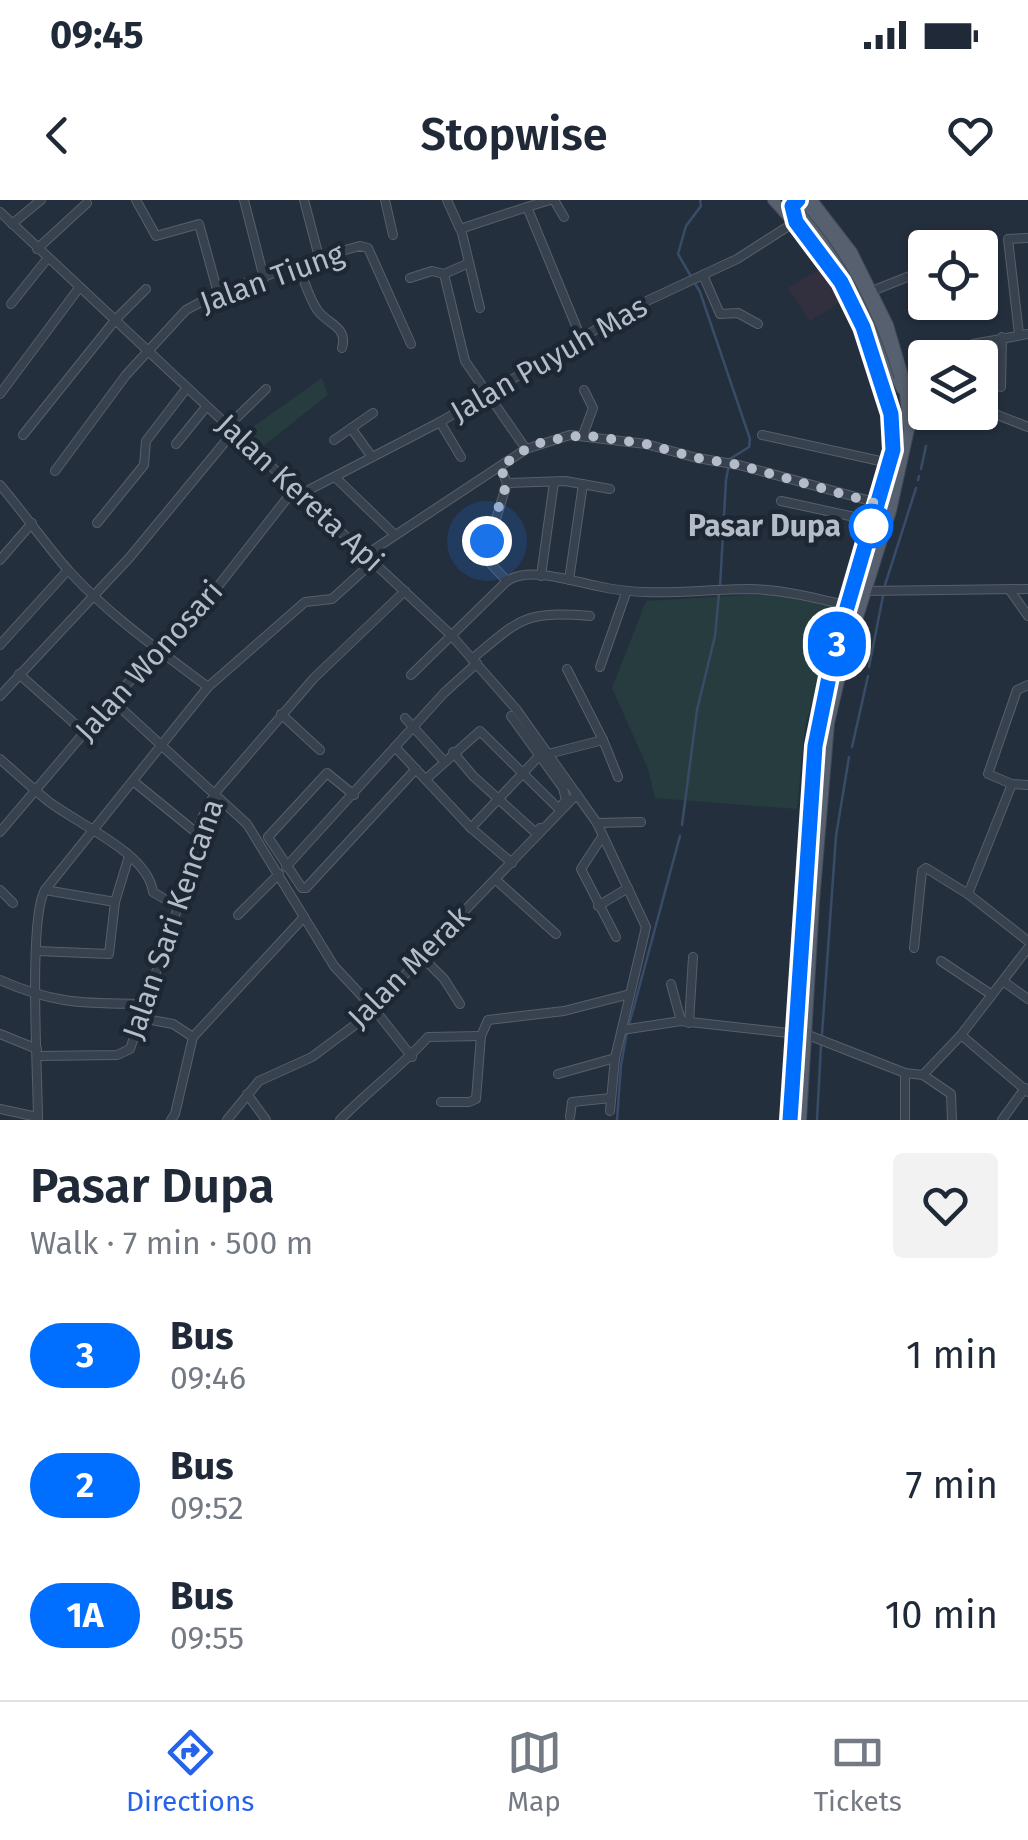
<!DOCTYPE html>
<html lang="en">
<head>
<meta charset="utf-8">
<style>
	:root { --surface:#fff; --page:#f2f2f3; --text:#1f2937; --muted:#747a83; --line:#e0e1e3; --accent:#2563eb }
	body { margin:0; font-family:"Fira Sans",sans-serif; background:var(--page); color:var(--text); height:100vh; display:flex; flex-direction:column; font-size:38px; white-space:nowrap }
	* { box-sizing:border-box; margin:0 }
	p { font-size:32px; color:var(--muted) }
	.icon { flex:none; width:55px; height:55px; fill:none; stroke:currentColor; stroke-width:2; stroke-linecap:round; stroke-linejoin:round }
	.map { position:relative; height:920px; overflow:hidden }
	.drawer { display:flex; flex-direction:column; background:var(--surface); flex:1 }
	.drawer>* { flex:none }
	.badge { padding:0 20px; border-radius:32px; font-size:35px; line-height:65px }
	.tools { position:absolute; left:908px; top:30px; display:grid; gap:20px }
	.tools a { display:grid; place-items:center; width:90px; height:90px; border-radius:10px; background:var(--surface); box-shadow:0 2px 8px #0004; font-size:50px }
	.you { position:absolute; width:50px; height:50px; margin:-25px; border:8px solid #fff; border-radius:50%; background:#1a73e8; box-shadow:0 0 0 15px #1a73e833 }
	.map>.badge { position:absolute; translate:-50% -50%; box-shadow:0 0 0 5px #fff }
	.round { display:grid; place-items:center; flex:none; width:105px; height:105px; border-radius:10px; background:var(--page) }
	.summary { display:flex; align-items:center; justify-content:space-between; height:170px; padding:0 30px }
	h1 { font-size:48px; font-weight:600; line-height:75px }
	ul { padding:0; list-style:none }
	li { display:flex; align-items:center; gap:30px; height:130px; padding:0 30px }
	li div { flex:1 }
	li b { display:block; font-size:38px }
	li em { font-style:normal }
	li .badge { min-width:110px; font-weight:700; text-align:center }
	.status { display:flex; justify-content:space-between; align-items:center; height:70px; padding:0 50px; background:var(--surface); direction:ltr }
	.status svg { height:28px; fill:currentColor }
	header { display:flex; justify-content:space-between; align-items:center; height:130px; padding:0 30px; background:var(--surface); font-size:45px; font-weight:600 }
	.dock { display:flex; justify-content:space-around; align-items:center; height:140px; border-top:2px solid var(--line); background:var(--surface); font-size:28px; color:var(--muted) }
	.dock a { display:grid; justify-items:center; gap:5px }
	.dock .selected { color:var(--accent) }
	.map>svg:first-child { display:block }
</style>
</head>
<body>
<div class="status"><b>09:45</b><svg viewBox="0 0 49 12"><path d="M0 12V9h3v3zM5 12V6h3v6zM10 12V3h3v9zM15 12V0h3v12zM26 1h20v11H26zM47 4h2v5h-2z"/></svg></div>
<header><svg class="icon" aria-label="back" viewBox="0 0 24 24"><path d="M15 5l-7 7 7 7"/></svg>Stopwise<svg class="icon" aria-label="heart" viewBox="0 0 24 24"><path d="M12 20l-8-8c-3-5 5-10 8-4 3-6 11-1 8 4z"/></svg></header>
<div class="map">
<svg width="1028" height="920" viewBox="0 0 1028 920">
	<rect width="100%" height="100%" fill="#242f3e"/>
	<polygon fill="#32303f" points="823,67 844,100 810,121 788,88"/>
	<g fill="#263c3f">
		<polygon points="322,178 328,195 263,246 247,231"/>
		<polygon points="783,393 839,405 829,452 805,526 797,609 655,598 648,569 612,488 646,401"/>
	</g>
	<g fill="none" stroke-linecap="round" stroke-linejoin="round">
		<g stroke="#394c67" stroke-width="2.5">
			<polyline points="700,0 701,6 686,26 678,54 700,92 750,239 749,247 730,259 726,280 720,387"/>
			<polyline points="914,184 917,195"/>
			<polyline points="921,217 922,227"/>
			<polyline points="921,269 926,246"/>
			<polyline points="918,280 919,276"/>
			<polyline points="885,385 916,288"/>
			<polyline points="869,467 883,396"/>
			<polyline points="852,547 868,476"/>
			<polyline points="682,625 697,510 715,436 719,394"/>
			<polyline points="629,825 680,636"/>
			<polyline points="822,834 836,636 849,557"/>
			<polyline points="617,920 621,865 627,832"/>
			<polyline points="817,920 821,845"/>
		</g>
		<defs>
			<g id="minor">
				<polyline points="136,0 156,36 199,24 218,93"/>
				<polyline points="244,0 264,78"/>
				<polyline points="304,0 319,57"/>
				<polyline points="385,0 393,35"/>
				<polyline points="447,0 460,29 527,7 581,138"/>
				<polyline points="554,0 564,17"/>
				<polyline points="527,7 550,0"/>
				<polyline points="0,12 451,435 516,509 597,623 646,727 615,858 558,874"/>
				<polyline points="12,24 41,0"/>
				<polyline points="461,29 480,108"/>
				<polyline points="37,49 87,3"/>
				<polyline points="980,56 982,55"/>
				<path d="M298,66c6,13 11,33 20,45 11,14 30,16 24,37"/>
				<polyline points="444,74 469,63"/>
				<polyline points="703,75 720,114 738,113 758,124"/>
				<polyline points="410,78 432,71 444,74 465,161 526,249"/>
				<polyline points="872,91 925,70"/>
				<polyline points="11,104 47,59"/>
				<polyline points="1019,134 1008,39 1028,38"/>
				<polyline points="973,144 1028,134"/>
				<polyline points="1001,187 1002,137"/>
				<polyline points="0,194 79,88"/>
				<polyline points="905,201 925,200"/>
				<polyline points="980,208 1028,227"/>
				<polyline points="440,222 461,257"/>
				<polyline points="228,226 266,189"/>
				<polyline points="351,228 372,257"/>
				<polyline points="23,235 116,119 146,89"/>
				<polyline points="583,235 593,208 584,190"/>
				<polyline points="762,235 889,263"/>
				<polyline points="334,240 373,213"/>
				<polyline points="176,244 206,207"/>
				<polyline points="500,267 507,283 490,339 477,349 507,381"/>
				<polyline points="55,271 126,175 186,110 218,93 319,57 360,46 368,48 411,144"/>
				<polyline points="335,277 395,335"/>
				<polyline points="507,283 565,281 610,289"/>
				<path d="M0,285c24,28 45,59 69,86 41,45 91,80 139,116"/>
				<polyline points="301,294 440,222 634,107 737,59 795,22"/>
				<polyline points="781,301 873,321"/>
				<polyline points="97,323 144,265 146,241 186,189"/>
				<polyline points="367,354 526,249 570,235 646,244 697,258 739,265 878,303"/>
				<polyline points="0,360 32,323"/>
				<polyline points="541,376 554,282"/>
				<polyline points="569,380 583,284"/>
				<polyline points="1009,389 1028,416"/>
				<polyline points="865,391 1028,389"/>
				<polyline points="0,445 68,370"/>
				<path d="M472,459c49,-41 52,-48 118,-43"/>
				<polyline points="600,467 626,393"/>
				<polyline points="567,469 603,540"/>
				<polyline points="19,474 84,532"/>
				<path d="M411,475l96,-94c22,-15 65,0 90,5 52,12 101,3 153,3 35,1 66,9 99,17"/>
				<polyline points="1028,485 1017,490 988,574 1012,584 1028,585"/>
				<polyline points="0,496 130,357 234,231"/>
				<polyline points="112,500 247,624 334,766 375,810 412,857"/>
				<polyline points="281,514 320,550"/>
				<polyline points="511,516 563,588 566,600 560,607"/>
				<polyline points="405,518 444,561"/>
				<polyline points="395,547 471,628 512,663"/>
				<polyline points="453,552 473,576 536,633 540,628"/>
				<polyline points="548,554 603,540 618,577"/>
				<path d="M0,559c16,14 32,29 48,42 31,24 100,52 105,91l25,15"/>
				<polyline points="426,579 480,531 558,608"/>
				<polyline points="133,581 198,634"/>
				<polyline points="354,595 327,573 268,637 302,688 306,688 416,569"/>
				<polyline points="597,623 641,622"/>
				<polyline points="471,628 541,554"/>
				<polyline points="0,632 112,500 212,394 295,288"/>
				<polyline points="602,637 581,669 616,737"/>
				<polyline points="286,667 444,493 477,463"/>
				<polyline points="496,680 556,734"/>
				<polyline points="0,690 13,703"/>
				<polyline points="45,690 115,702"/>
				<polyline points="968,694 1012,584"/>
				<polyline points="598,706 628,688"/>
				<polyline points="238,715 279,674"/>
				<polyline points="914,748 922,671 926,668 968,694 1028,741"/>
				<polyline points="37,751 109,754 115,702 129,656"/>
				<polyline points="421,756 444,779 460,804"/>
				<polyline points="941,761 992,795"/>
				<path d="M0,780c56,25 86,23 145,24"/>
				<polyline points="1003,781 1028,799"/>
				<polyline points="671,784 681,821"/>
				<polyline points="141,818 173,824 193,837"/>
				<polyline points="689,823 693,757"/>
				<polyline points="622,830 681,821 797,834"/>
				<polyline points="0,834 37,849"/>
				<polyline points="808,835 905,873 923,875 961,835 1028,748"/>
				<polyline points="961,835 1028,892"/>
				<polyline points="37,856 117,855 130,849 178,707 201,620 215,593 314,478 405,391"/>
				<polyline points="923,875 951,894 952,920"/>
				<polyline points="247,894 266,920"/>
				<polyline points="441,902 469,902 476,899 481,836 488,820 564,811 630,794"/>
				<polyline points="0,909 37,917"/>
				<polyline points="610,911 615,858"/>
				<polyline points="570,917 572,902 611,898"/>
				<path d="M38,920c0,-41 -10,-203 7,-230l163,-203 97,-85 27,-3 42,-38"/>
				<polyline points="171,920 175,914 193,837 304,717"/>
				<polyline points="227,920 259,881 312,857 375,810 419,758 577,594"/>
				<path d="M340,920c28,-29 61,-53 88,-83l53,-1"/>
				<polyline points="905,920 905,873"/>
				<polyline points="1002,920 1025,888"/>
			</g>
			<g id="major">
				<polyline points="773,0 818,50 841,83 859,118 888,200 893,249 834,452 815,546 790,920"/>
				<path d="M800,0c36,35 63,82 81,128 8,20 10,43 21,61"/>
				<polyline points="801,920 814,702 829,523 842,468 891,311 909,229 903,176 888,125 852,52 812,0"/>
			</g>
		</defs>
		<use href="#minor" stroke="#565f6c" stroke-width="10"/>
		<use href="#major" stroke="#414a57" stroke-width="12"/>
		<use href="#minor" stroke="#38414e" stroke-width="8"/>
		<use href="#major" stroke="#56606e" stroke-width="10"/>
		<defs>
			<path id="major-bridge" d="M792,5c47,51 77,109 97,175"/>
		</defs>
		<use href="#major-bridge" stroke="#414a57" stroke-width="12" stroke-linecap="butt"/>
		<use href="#major-bridge" stroke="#56606e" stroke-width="10"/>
	</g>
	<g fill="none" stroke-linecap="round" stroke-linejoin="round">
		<defs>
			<polyline id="line" points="790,920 815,546 834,452 893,250 891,214 863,127 841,82 796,22 792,6 798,0"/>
		</defs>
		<use href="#line" stroke="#fff" stroke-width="22"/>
		<use href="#line" stroke="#006eff" stroke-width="15"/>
		<polyline stroke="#b4bcc9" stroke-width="10" stroke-dasharray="0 18" points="487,341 507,283 500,267 526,249 545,241 583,235 646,244 697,258 739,265 878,304 871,326"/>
	</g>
	<circle fill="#fff" stroke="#006eff" stroke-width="5" cx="871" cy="326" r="20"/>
	<g text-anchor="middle" stroke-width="9" stroke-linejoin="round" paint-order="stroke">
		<g font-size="30" fill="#b4bcc9" stroke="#1d2633">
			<text transform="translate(272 78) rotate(-20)" y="10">Jalan Tiung</text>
			<text transform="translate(549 159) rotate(-30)" y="10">Jalan Puyuh Mas</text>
			<text transform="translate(300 293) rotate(43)" y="10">Jalan Kereta Api</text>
			<text transform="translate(149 461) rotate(-48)" y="10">Jalan Wonosari</text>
			<text transform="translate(173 719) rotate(-71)" y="10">Jalan Sari Kencana</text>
			<text transform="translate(409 767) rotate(-45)" y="10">Jalan Merak</text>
		</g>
		<g font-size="30" font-weight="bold" fill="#b4bcc9" stroke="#1d2633" text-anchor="end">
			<text x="841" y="336">Pasar Dupa</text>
		</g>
	</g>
</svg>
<div class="tools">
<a><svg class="icon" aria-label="locate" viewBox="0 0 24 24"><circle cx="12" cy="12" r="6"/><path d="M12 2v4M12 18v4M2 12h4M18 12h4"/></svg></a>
<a><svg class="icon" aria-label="layers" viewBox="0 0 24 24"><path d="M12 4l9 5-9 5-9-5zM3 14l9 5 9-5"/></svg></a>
</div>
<div class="you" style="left:487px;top:341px"></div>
<b class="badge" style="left:837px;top:444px;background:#006eff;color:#fff">3</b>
</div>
<section class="drawer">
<div class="summary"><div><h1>Pasar Dupa</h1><p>Walk · 7 min · 500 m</p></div><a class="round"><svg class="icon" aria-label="heart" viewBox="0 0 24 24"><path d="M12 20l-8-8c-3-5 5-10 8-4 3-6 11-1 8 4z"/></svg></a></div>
<ul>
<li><span class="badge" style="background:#006eff;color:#fff">3</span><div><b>Bus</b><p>09:46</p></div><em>1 min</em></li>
<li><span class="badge" style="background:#006eff;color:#fff">2</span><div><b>Bus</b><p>09:52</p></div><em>7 min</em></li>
<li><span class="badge" style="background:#006eff;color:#fff">1A</span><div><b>Bus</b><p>09:55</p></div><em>10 min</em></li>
</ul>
</section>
<nav class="dock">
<a class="selected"><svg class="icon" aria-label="directions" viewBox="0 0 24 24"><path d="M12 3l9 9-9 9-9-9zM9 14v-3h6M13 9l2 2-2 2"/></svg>Directions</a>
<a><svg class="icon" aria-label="map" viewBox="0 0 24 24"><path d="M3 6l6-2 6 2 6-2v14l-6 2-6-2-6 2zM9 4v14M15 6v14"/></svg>Map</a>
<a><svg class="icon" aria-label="tickets" viewBox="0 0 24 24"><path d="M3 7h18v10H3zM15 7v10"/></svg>Tickets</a>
</nav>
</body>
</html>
